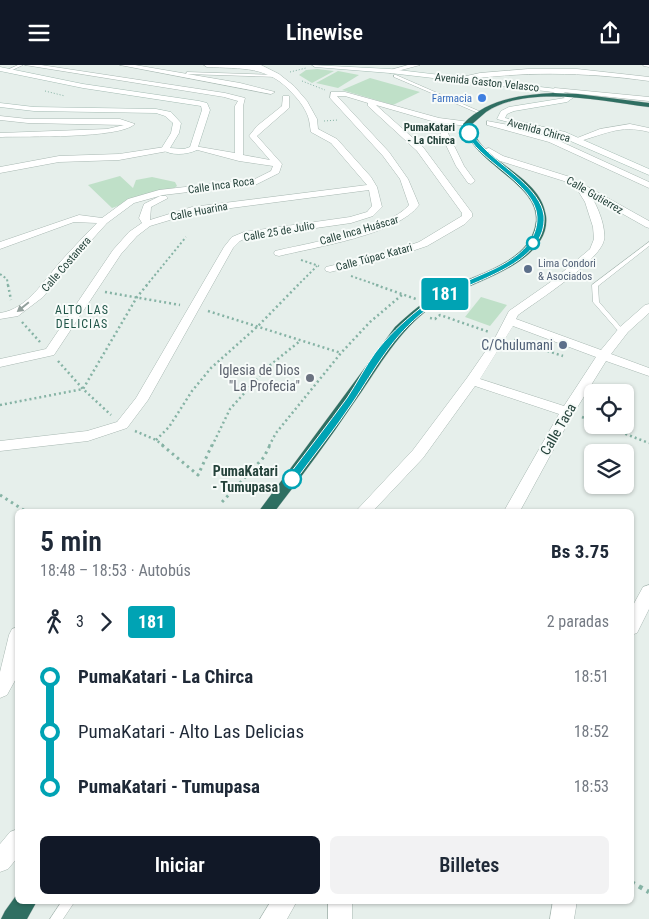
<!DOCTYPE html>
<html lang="es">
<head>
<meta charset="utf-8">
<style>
	:root { --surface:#fff; --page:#f2f2f3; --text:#1f2937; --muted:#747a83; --accent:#111827 }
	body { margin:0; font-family:"Roboto Condensed",sans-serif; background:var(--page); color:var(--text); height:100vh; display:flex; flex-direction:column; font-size:19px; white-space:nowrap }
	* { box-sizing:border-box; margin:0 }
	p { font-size:16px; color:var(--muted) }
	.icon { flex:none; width:28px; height:28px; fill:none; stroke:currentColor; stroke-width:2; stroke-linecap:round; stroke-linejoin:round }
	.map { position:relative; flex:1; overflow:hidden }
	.sheet { position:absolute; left:15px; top:444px; width:619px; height:395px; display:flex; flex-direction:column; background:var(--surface); border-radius:8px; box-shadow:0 1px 4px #0004 }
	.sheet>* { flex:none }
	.badge { padding:0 10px; border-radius:4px; font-size:18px; line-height:32px }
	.buttons { position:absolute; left:584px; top:319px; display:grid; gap:10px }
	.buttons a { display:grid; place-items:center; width:50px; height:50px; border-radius:8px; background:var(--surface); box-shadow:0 1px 4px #0004; font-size:25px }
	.map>.badge { position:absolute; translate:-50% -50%; box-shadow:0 0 0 2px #fff }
	.legs { display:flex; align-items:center; gap:8px; height:55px; padding:0 25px; font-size:16px }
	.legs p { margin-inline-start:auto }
	.head { display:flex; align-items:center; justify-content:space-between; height:85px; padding:0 25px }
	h1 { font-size:28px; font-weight:600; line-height:38px }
	.action { display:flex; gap:10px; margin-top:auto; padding:10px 25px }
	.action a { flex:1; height:58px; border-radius:8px; background:var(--accent); color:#fff; font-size:20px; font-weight:600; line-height:58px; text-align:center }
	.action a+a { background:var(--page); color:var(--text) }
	ul { padding:0 25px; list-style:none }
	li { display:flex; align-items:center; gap:18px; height:55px; font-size:19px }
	li i { display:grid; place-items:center; width:8px; height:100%; margin:0 6px; background:currentColor }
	li i::after { content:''; width:12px; height:12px; margin:-6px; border:4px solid; border-radius:50%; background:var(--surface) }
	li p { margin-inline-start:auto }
	li:first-child i { background:linear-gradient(#0000 50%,currentColor 0) }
	li:last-child i { background:linear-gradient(currentColor 50%,#0000 0) }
	header { display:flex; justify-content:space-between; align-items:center; height:65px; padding:0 25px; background:var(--accent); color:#fff; font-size:22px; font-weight:600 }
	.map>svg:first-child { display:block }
</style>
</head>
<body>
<header><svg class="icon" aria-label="menu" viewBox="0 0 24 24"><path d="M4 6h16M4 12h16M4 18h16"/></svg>Linewise<svg class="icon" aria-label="share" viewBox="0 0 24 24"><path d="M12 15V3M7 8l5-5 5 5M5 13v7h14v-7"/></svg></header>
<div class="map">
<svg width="649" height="854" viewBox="0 0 649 854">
	<rect width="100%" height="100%" fill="#e6efeb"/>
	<g fill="#bfe0c8">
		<polygon points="317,4 334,6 312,18 299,10 306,5"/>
		<polygon points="338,6 359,10 338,23 316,18"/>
		<polygon points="370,13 420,27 393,40 342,25"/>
		<polygon points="120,111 133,123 136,115 152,112 175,117 177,121 173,124 142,130 144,132 112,143 88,120"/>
		<polygon points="481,232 507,240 490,261 465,252"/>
	</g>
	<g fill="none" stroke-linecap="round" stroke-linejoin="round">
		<defs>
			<g id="lane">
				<polygon points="18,0 23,0 8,7 5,6"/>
				<polygon points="187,7 278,10 280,11 278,12 186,9"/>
				<polygon points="394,10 396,10 481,47 478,48 394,12"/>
				<polygon points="649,177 649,181 598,221 599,237 625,267 624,268 620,268 593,237 592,220"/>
				<polygon points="62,836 75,836 63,854 50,854"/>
			</g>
			<g id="street">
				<path d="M25,0h16l184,28 20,5 -2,8v49l27,5 -21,-24 8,-10 25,-20 1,-10h6v12l-32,28 25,28 -3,9 -22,11 -94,11 -29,8 -27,20 -38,42 -26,32 -25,19 -18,3v-6c28,-4 44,-33 62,-53 11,-12 23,-25 35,-37l-23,-1 -74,27v-7l79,-27 23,3 26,-19 31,-9 96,-11 16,-8 2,-5 -34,-5 -49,-13 4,-2 41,7v-47l3,-5 -14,-4z"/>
				<polygon points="120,0 135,0 240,18 275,27 271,29"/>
				<path d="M204,0h57l18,9 15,12 13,15 10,18 1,10 19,10 34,38 6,10 5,20 -9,9 -22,7 -105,15 -6,3 -7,7 -85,152 -21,28 -39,13 -88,10v-10l87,-10 30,-9 19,-24 88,-151 8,-10 12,-5 106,-15 17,-5 5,-6 -3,-16 -176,23 -43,13 -13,10 -16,18 -67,101 -54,12v-8l46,-10 67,-99 16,-18 13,-9 -3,-5 5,-14 16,-8h6l2,2 -17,9 -1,13 42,-13 175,-22 -36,-42 -20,-11c-1,-4 -1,-8 -2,-12 -2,-9 -9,-19 -16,-26 -25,-29 -51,-25 -86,-27z"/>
				<polygon points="408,0 420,0 390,8 387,6"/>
				<polygon points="643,0 649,0 649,2 644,1"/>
				<path d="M528,4h49l72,8v4c-65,-9 -128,-10 -193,0l-3,-2 27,-6z"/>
				<polygon points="555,23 649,32 649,36 553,26 551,25"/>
				<path d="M331,27h14l94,26 31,4 1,2 -4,2 -24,-3 21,43 11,15 -4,3 -3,-1 -12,-17 -21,-44 -59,-17 47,42 49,66v4l-7,7 -38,22 -27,9 -70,17 -4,-1 -1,-2 1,-2 67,-16 26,-9 43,-26v-3l-45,-62 -49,-45v-3l-23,-7h-8l52,56 19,27 11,26c-22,30 -104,42 -140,51l-4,-1 -1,-2 1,-2c34,-8 113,-21 134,-46l-9,-26 -17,-23 -53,-58z"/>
				<path d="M0,51l28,3h92l15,5c-16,15 -109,12 -135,13v-4l107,-4 17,-4 -96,-2 -28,-3z"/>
				<polygon points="487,56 514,61 555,74 649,117 649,123 549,77 487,60"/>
				<path d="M630,59l19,4v4c-30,-8 -45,3 -73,10l-4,-2 28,-11z"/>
				<polygon points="165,82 168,82 168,86 119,95 59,97 0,108 0,102 59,91 119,89"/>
				<path d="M489,83l14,8 67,21 79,44v7l-3,-1 -55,-31c7,11 15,31 13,44 -4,21 -67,61 -86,75l-2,4 85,31 19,-23 25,-22 4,-1v9l-21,19 -17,22 38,14v8l-43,-15 -36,58 -50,92h-16l55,-97 -84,-28 -52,72 -50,53h-17l57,-61 54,-72 29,-42 13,-25 43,-30 38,-32 4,-10 -1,-12 -8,-25 -8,-13 -13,-8 -67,-21 -10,-7h-4l-4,-2zM513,261l83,31 -32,49 -84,-27z"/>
				<polygon points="649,520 649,544 637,568 631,570 631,544 643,522"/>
				<polygon points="18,562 18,610 7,630 0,633 0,607 9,570 12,564"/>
				<polygon points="18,764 18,792 8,804 0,807 0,779 10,767"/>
				<polygon points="271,836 297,836 287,854 260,854"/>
				<rect x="328" y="836" width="24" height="18"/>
				<polygon points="553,836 577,836 574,854 550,854"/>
			</g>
			<g id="secondary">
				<polygon points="312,0 390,4 557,24 574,32 567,37 514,46 507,49 505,53 565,67 649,104 649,110 559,71 497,54 501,46 509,42 565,33 553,27 390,8 315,2"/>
				<path d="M0,2l83,17 116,17 8,2 3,7 -13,40c-11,5 -26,6 -36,-1l10,-16 2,-10 -8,-7 -9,-3 -122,-2 -34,-4v-4l34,4 122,2 15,3 10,11 -2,10 -9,15 14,1 6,-2 12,-37 -1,-4 -118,-18 -83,-17z"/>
			</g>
			<g id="highway">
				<path d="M553,28l25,1 71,9v4c-47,-6 -121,-23 -163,5 -5,4 -10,9 -15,13 10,39 69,48 75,91 5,42 -60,62 -89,76 -11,6 -22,12 -32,20 -31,25 -49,60 -72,92 -25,37 -51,72 -78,107h-16l136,-184c15,-14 30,-27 49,-37 30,-16 88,-27 92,-69 3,-38 -64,-57 -73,-97 24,-25 57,-29 90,-31z"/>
				<polygon points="18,828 18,836 37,836 27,854 1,854 5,846"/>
			</g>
		</defs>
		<use href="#lane" stroke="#a8b8b2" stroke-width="1"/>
		<use href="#street" stroke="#a8b8b2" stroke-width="1"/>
		<use href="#secondary" stroke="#a4bbb3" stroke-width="1"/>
		<use href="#highway" stroke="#c2cac8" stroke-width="1"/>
		<g stroke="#86b3a5" stroke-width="1" stroke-dasharray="1 2" stroke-linecap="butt">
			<polyline points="290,7 306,3"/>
			<polyline points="302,16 325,25"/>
			<polyline points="45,26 65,31"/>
			<polyline points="324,56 338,55"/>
		</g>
		<g stroke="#86b3a5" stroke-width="2" stroke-dasharray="2 2.5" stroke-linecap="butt">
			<polyline points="301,195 319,201"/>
			<polyline points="0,209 7,214 8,221"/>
			<polyline points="351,211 380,221"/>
			<polyline points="146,221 186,172"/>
			<polyline points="297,221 317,201"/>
		</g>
		<g stroke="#86b3a5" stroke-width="2.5" stroke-dasharray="2 3" stroke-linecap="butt">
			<polyline points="8,220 11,235"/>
			<polyline points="376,220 416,234"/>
			<polyline points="105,227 180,240"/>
			<polyline points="208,246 341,288"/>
			<polyline points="430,253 435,254 440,250 489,267"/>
			<polyline points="22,257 40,277"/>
			<polyline points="514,275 563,291"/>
			<polyline points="58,296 83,324 111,350"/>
			<polyline points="0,340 83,324 137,232 147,220"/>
			<polyline points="582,352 592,356"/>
			<polyline points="602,360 649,378"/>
			<polyline points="135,366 156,375 164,381"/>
			<polyline points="156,375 169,362 192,326 211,303 258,261 298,220"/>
			<polyline points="212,381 230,344 269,301 300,276"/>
			<polyline points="269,381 276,368 341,288 370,257 403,229"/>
		</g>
		<g stroke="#86b3a5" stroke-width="3" stroke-dasharray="2.5 4" stroke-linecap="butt">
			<polyline points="162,380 198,410 212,380"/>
			<polyline points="0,430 25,446"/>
			<polyline points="222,437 264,392 270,380"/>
		</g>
		<polyline stroke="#86b3a5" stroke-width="4.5" stroke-dasharray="4 5" stroke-linecap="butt" points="631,817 649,827"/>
		<use href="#lane" fill="#fff" fill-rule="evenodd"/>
		<use href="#street" fill="#fff" fill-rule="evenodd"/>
		<use href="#secondary" fill="#fff" fill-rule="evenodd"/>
		<use href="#highway" fill="#2f6f62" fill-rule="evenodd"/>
	</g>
	<defs><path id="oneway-solid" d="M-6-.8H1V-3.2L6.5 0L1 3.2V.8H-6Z" transform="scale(1.25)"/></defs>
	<use fill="#92a09c" href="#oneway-solid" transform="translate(23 242) rotate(141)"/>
	<path fill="#00a3b4" stroke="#fff" d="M467,67h3c5,6 10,12 15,17 17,18 56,40 59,67 3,45 -63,62 -93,78 -9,4 -18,11 -26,17 -32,24 -50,58 -72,91 -18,27 -39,53 -58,79h-7v-5c20,-26 40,-52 59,-78 10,-15 18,-31 28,-45 12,-16 28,-31 43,-43 21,-19 50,-29 76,-41 21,-10 44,-26 43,-52 -1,-34 -64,-59 -70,-85z"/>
	<circle fill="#3f7fe0" stroke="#f7fbf9" stroke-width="2" cx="482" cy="33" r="5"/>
	<g fill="#fff" stroke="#00a3b4" stroke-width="2.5">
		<circle cx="469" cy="68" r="9"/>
		<circle cx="533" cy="178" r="6"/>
		<circle cx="292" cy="414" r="9"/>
	</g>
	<g fill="#5c6f8a" stroke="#f7fbf9" stroke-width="2">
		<circle cx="528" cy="204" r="5"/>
		<circle cx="563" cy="280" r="5"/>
	</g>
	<circle fill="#6b7280" stroke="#f7fbf9" stroke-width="2" cx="310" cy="313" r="5"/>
	<g text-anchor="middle" stroke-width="4" stroke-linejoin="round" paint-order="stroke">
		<g font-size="11" fill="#24423a" stroke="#f7fbf9">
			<text transform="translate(487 17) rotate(6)" y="4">Avenida Gaston Velasco</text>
			<text transform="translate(539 65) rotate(15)" y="4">Avenida Chirca</text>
			<text transform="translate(221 120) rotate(-8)" y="4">Calle Inca Roca</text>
			<text transform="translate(595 130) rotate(30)" y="4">Calle Gutierrez</text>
			<text transform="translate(199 146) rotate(-11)" y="4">Calle Huarina</text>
			<text transform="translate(359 165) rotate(-16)" y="4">Calle Inca Huáscar</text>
			<text transform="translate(279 166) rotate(-10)" y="4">Calle 25 de Julio</text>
			<text transform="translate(374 192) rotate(-15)" y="4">Calle Túpac Katari</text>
			<text transform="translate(66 199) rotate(-49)" y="4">Calle Costanera</text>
		</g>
		<g font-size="11" fill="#366cbe" stroke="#f7fbf9" text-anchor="end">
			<text x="472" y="37">Farmacia</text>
		</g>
		<g font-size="11" font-weight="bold" fill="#24423a" stroke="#f7fbf9" text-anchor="end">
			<text x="455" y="66">PumaKatari<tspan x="455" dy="13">- La Chirca</tspan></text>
		</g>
		<g font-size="11" fill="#4e5e75" stroke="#f7fbf9" text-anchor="start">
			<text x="538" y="202">Lima Condori<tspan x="538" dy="13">&amp; Asociados</tspan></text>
		</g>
		<g font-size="12" letter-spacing="1" fill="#1f5548" stroke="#f7fbf9">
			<text x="82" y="249">ALTO LAS<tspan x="82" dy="14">DELICIAS</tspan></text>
		</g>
		<g font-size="14" fill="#4e5e75" stroke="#f7fbf9" text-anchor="end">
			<text x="553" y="285">C/Chulumani</text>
		</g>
		<g font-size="14" fill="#5b616d" stroke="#f7fbf9" text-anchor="end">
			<text x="300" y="310">Iglesia de Dios<tspan x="300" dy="16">"La Profecia"</tspan></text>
		</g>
		<g font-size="14" fill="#24423a" stroke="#f7fbf9">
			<text transform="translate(558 364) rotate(-60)" y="5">Calle Taca</text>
		</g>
		<g font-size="14" font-weight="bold" fill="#24423a" stroke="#f7fbf9" text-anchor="end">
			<text x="278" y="411">PumaKatari<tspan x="278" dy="16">- Tumupasa</tspan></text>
		</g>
	</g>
</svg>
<div class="buttons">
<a><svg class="icon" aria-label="locate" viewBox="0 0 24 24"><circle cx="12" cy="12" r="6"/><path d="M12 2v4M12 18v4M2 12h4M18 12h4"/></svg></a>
<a><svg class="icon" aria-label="layers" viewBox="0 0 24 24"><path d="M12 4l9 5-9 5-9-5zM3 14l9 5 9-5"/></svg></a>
</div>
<b class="badge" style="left:445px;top:229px;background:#00a3b4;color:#fff">181</b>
<section class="sheet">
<div class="head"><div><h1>5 min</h1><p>18:48 – 18:53 · Autobús</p></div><b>Bs 3.75</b></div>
<div class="legs"><svg class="icon" aria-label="walk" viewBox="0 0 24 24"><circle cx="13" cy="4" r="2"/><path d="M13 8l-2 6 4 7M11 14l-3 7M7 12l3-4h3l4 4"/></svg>3<svg class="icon" aria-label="forward" viewBox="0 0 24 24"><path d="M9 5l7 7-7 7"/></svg><b class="badge" style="background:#00a3b4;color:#fff">181</b><p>2 paradas</p></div>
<ul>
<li><i style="color:#00a3b4"></i><b>PumaKatari - La Chirca</b><p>18:51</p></li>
<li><i style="color:#00a3b4"></i><span>PumaKatari - Alto Las Delicias</span><p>18:52</p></li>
<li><i style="color:#00a3b4"></i><b>PumaKatari - Tumupasa</b><p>18:53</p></li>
</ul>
<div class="action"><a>Iniciar</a><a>Billetes</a></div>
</section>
</div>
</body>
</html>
